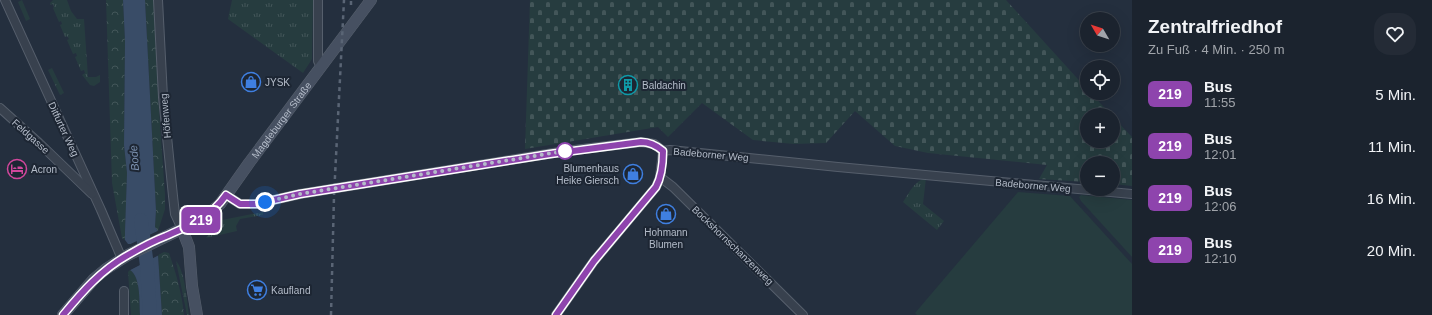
<!DOCTYPE html>
<html lang="de">
<head>
<meta charset="utf-8">
<style>
	:root { --surface:#1b232e; --page:#242b36; --text:#f1f3f6; --muted:#a0a4aa; --line:#39404a }
	body { margin:0; font-family:Helvetica,sans-serif; background:var(--page); color:var(--text); height:100vh; display:flex; flex-direction:column; font-size:15px; white-space:nowrap }
	* { box-sizing:border-box; margin:0 }
	p { font-size:13px; color:var(--muted) }
	.icon { flex:none; width:22px; height:22px; fill:none; stroke:currentColor; stroke-width:2; stroke-linecap:round; stroke-linejoin:round }
	.map { position:relative; flex:1; overflow:hidden }
	.details { display:flex; flex-direction:column; background:var(--surface); width:300px }
	.details>* { flex:none }
	.badge { padding:0 8px; border-radius:6px; font-size:14px; line-height:26px }
	.needle { width:26px; rotate:309deg }
	.fabs { position:absolute; left:1080px; top:12px; display:grid; gap:8px }
	.fabs a { display:grid; place-items:center; width:40px; height:40px; border-radius:50%; background:var(--surface); box-shadow:0 4px 16px #0002,0 0 0 1px var(--line); font-size:20px }
	.you { position:absolute; width:20px; height:20px; margin:-10px; border:3px solid #fff; border-radius:50%; background:#1a73e8; box-shadow:0 0 0 6px #1a73e833 }
	.map>.badge { position:absolute; translate:-50% -50%; box-shadow:0 0 0 2px #fff }
	.round { display:grid; place-items:center; flex:none; width:42px; height:42px; border-radius:16px; background:var(--page) }
	.summary { display:flex; align-items:center; justify-content:space-between; height:68px; padding:0 16px }
	h1 { font-size:19px; font-weight:700; line-height:30px }
	ul { padding:0; list-style:none }
	li { display:flex; align-items:center; gap:12px; height:52px; padding:0 16px }
	li div { flex:1 }
	li b { display:block; font-size:15px }
	li em { font-style:normal }
	li .badge { min-width:44px; font-weight:700; text-align:center }
	main { display:flex; flex:1; min-height:0 }
	.map>svg:first-child { display:block }
</style>
</head>
<body>
<main>
<div class="map">
<svg width="1132" height="315" viewBox="0 0 1132 315">
	<defs>
		<pattern id="grass-tufts" width="24" height="20" patternUnits="userSpaceOnUse"><rect width="24" height="20" fill="#263c3f"/><path d="M3 7l-1-3M5 7V3M7 7l1-3M15 17l-1-3M17 17v-4M19 17l1-3" fill="none" stroke="#435659"/></pattern>
		<pattern id="forest-crowns" width="20" height="18" patternUnits="userSpaceOnUse"><rect width="20" height="18" fill="#263c3f"/><path d="M2 6a3 3 0 1 1 6 0M12 15a3 3 0 1 1 6 0" fill="none" stroke="#435659"/></pattern>
		<pattern id="cemetery-stones" width="16" height="16" patternUnits="userSpaceOnUse"><rect width="16" height="16" fill="#263c3f"/><path d="M2 7V4a2 2 0 0 1 4 0v3zM10 15v-3a2 2 0 0 1 4 0v3z" fill="#435659"/></pattern>
	</defs>
	<rect width="100%" height="100%" fill="#242f3e"/>
	<g fill="url(#grass-tufts)">
		<polygon points="22,0 30,19 26,21 18,2"/>
		<polygon points="53,0 67,0 71,11 77,19 84,19 88,77 96,77 100,75 100,82 94,86 90,85 83,76 82,75 85,73 84,70 81,71 75,57 77,56 76,53 73,54 67,40 69,39 67,36 65,37 60,25 62,24 61,21 59,22 53,8 54,7 53,4 51,5 50,3"/>
		<polygon points="232,0 313,0 312,59 303,73 228,19"/>
		<polygon points="52,68 64,93 60,95 48,70"/>
		<path d="M926,178l-3,26 21,17 -7,9 -34,-28c6,-9 11,-21 23,-24z"/>
		<polygon points="263,212 263,215 240,219 236,226 237,231 206,238 215,226 222,220"/>
		<path d="M176,261c9,10 11,40 13,54h-2z"/>
	</g>
	<g fill="url(#forest-crowns)">
		<polygon points="106,0 123,0 125,41 124,145 127,173 125,240 122,238 112,183"/>
		<polygon points="145,0 154,0 158,95 165,195 165,209 158,231 155,227 156,210"/>
		<path d="M164,252l5,1c7,20 13,41 15,62h-22l-4,-60z"/>
		<path d="M130,270c11,7 9,32 10,45h-9l-3,-43z"/>
	</g>
	<polygon fill="url(#cemetery-stones)" points="530,0 1006,0 1087,89 1087,93 1091,93 1111,115 1087,115 1087,141 1113,141 1113,117 1132,137 1132,186 1113,184 1113,163 1087,163 1087,182 1039,179 1047,165 928,153 895,146 855,111 826,143 794,144 753,140 702,103 668,137 658,127 525,149"/>
	<g fill="#263c3f">
		<polygon points="1018,192 1070,196 1132,264 1132,315 917,315 915,313"/>
		<polygon points="1081,195 1132,200 1132,257 1081,201 1079,197"/>
	</g>
	<g fill="#394c67">
		<polygon points="123,0 145,0 156,210 155,227 158,231 131,244 128,244 125,240 125,231 127,173 124,145 125,41"/>
		<path d="M158,255l4,60h-22c-1,-13 1,-38 -10,-45z"/>
	</g>
	<g fill="#242f3e">
		<polygon points="158,231 159,233 132,246 128,246 128,244 131,244"/>
		<polygon points="157,254 159,255 130,270 129,268"/>
	</g>
	<g fill="none" stroke-linecap="round" stroke-linejoin="round">
		<polyline stroke="#394c67" stroke-width="14" points="141,220 147,266 150,315"/>
		<defs>
			<g id="street">
				<polyline points="5,0 101,210 122,259"/>
				<polyline points="158,0 163,97 173,196 175,214 182,229"/>
				<polyline points="318,0 318,61 321,67"/>
				<polyline points="0,108 39,143 92,194"/>
				<polyline points="663,151 670,150 838,167 1132,194"/>
				<polyline points="660,177 673,187 803,315"/>
				<polyline points="226,195 240,204 256,204 300,194 566,151 641,142 654,144 663,151"/>
				<polyline points="124,291 124,315"/>
				<polyline points="556,315 594,261 656,187 660,177 663,151"/>
			</g>
			<g id="secondary">
				<polyline points="182,229 189,247 192,286 197,315"/>
				<path id="s1" d="M63,315l31,-36 12,-10 22,-14 74,-36 18,-15 29,-41 122,-163"/>
			</g>
		</defs>
		<use href="#street" stroke="#565f6c" stroke-width="10"/>
		<use href="#secondary" stroke="#565f6c" stroke-width="12"/>
		<use href="#street" stroke="#38414e" stroke-width="8"/>
		<use href="#secondary" stroke="#465061" stroke-width="11"/>
		<g stroke="#5a6575" stroke-width="2.5" stroke-dasharray="4 4" stroke-linecap="butt">
			<polyline points="351,5 351,0"/>
			<polyline points="331,315 334,196 344,0"/>
		</g>
	</g>
	<g fill="none" stroke-linecap="round" stroke-linejoin="round">
		<defs>
			<path id="line" d="M63,315c19,-23 38,-45 65,-60 12,-7 25,-14 38,-19 25,-11 44,-18 60,-41l14,9h16l44,-10 250,-40 91,-12c9,0 15,3 22,9 0,12 -1,25 -7,36l-62,74 -38,54"/>
		</defs>
		<use href="#line" stroke="#fff" stroke-width="9"/>
		<use href="#line" stroke="#8e44ad" stroke-width="6"/>
		<polyline stroke="#b4bcc9" stroke-width="4" stroke-dasharray="0 7.2" points="265,202 300,194 565,151"/>
	</g>
	<defs>
		<symbol id="shop-ring" viewBox="-11 -11 22 22"><circle r="9.5" fill="#1d2633" stroke="#3f7fe0" stroke-width="1.5"/><path d="M-5-2.5h2.3a2.7 3.5 0 0 1 5.4 0H5L5.5 6h-11ZM-1.5-2.5h3a1.5 2.3 0 0 0-3 0Z" fill="#3f7fe0"/></symbol>
		<symbol id="building-ring" viewBox="-11 -11 22 22"><circle r="9.5" fill="#1d2633" stroke="#0f9aa8" stroke-width="1.5"/><path d="M-4-6H4V6H1V3H-1V6H-4ZM-2.5-4.3h1.7v1.8h-1.7ZM.8-4.3h1.7v1.8H.8ZM-2.5-1h1.7V.8h-1.7ZM.8-1h1.7V.8H.8Z" fill="#0f9aa8"/></symbol>
		<symbol id="hotel-ring" viewBox="-11 -11 22 22"><circle r="9.5" fill="#1d2633" stroke="#d1479c" stroke-width="1.5"/><path d="M-6-4.5h1.5V1H6V5H4.5V3h-9V5H-6ZM-4 0a1.8 1.8 0 1 1 3.6 0ZM.5 0V-2.5h3Q6-2.5 6 0Z" fill="#d1479c"/></symbol>
		<symbol id="supermarket-ring" viewBox="-11 -11 22 22"><circle r="9.5" fill="#1d2633" stroke="#3f7fe0" stroke-width="1.5"/><path d="M-6-5.5h2.5l.6 2H6L4.5 2H-2.5L-4.4-4H-6ZM-1.5 3.2a1.3 1.3 0 1 0 .1 0ZM3 3.2a1.3 1.3 0 1 0 .1 0Z" fill="#3f7fe0"/></symbol>
	</defs>
	<g fill-rule="evenodd">
		<use href="#shop-ring" x="240" y="71" width="22" height="22"/>
		<use href="#building-ring" x="617" y="74" width="22" height="22"/>
		<use href="#hotel-ring" x="6" y="158" width="22" height="22"/>
		<use href="#shop-ring" x="622" y="163" width="22" height="22"/>
		<use href="#shop-ring" x="655" y="203" width="22" height="22"/>
		<use href="#supermarket-ring" x="246" y="279" width="22" height="22"/>
	</g>
	<circle fill="#fff" stroke="#8e44ad" stroke-width="2" cx="565" cy="151" r="8"/>
	<g text-anchor="middle" stroke-width="4" stroke-linejoin="round" paint-order="stroke">
		<g font-size="10" fill="#b4bcc9" stroke="#1d2633" text-anchor="start">
			<text x="265" y="86">JYSK</text>
			<text x="642" y="89">Baldachin</text>
			<text x="619" y="172" text-anchor="end">Blumenhaus<tspan x="619" dy="12">Heike Giersch</tspan></text>
			<text x="31" y="173">Acron</text>
			<text x="666" y="236" text-anchor="middle">Hohmann<tspan x="666" dy="12">Blumen</tspan></text>
			<text x="271" y="294">Kaufland</text>
		</g>
		<g font-size="10" fill="#b4bcc9" stroke="#1d2633">
			<text transform="translate(165 116) rotate(-95)" y="4">Höfenweg</text>
			<text dy="4" stroke="none"><textPath href="#s1" startOffset="299">Magdeburger Straße</textPath></text>
			<text transform="translate(64 129) rotate(65)" y="4">Ditfurter Weg</text>
			<text transform="translate(31 136) rotate(42)" y="4">Feldgasse</text>
			<text transform="translate(711 154) rotate(5)" y="4">Badeborner Weg</text>
			<text transform="translate(1033 185) rotate(5)" y="4">Badeborner Weg</text>
			<text transform="translate(733 245) rotate(44)" y="4">Bockshornschanzenweg</text>
		</g>
		<g font-size="11" font-style="italic" fill="#7c92b1" stroke="#1d2633">
			<text transform="translate(134 158) rotate(-95)" y="4">Bode</text>
		</g>
	</g>
</svg>
<div class="fabs">
<a><svg class="needle" viewBox="-14 -14 28 28"><path d="M0-13l5 13h-10z" fill="#e53935"/><path d="M0 13l5-13h-10z" fill="#a0a4aa"/></svg></a>
<a><svg class="icon" aria-label="locate" viewBox="0 0 24 24"><circle cx="12" cy="12" r="6"/><path d="M12 2v4M12 18v4M2 12h4M18 12h4"/></svg></a>
<a>+</a>
<a>−</a>
</div>
<div class="you" style="left:265px;top:202px"></div>
<b class="badge" style="left:201px;top:220px;background:#8e44ad;color:#fff">219</b>
</div>
<section class="details">
<div class="summary"><div><h1>Zentralfriedhof</h1><p>Zu Fuß · 4 Min. · 250 m</p></div><a class="round"><svg class="icon" aria-label="heart" viewBox="0 0 24 24"><path d="M12 20l-8-8c-3-5 5-10 8-4 3-6 11-1 8 4z"/></svg></a></div>
<ul>
<li><span class="badge" style="background:#8e44ad;color:#fff">219</span><div><b>Bus</b><p>11:55</p></div><em>5 Min.</em></li>
<li><span class="badge" style="background:#8e44ad;color:#fff">219</span><div><b>Bus</b><p>12:01</p></div><em>11 Min.</em></li>
<li><span class="badge" style="background:#8e44ad;color:#fff">219</span><div><b>Bus</b><p>12:06</p></div><em>16 Min.</em></li>
<li><span class="badge" style="background:#8e44ad;color:#fff">219</span><div><b>Bus</b><p>12:10</p></div><em>20 Min.</em></li>
</ul>
</section>
</main>
</body>
</html>
